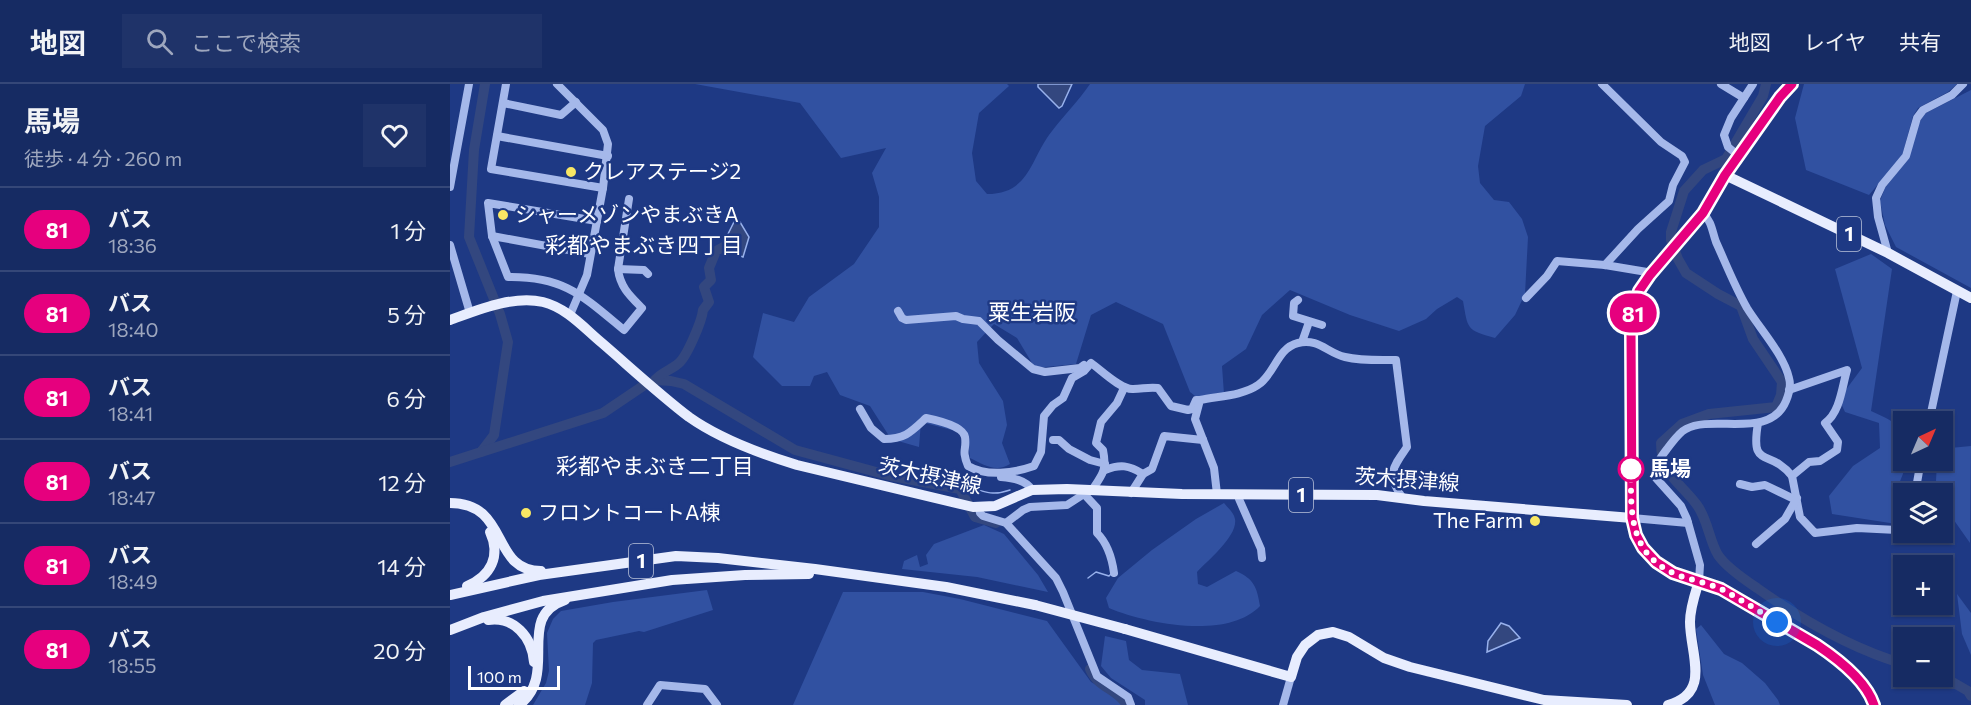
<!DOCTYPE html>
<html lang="ja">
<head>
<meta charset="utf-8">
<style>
	:root { --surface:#162b63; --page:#1f3369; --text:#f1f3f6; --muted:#9ea7be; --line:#354778 }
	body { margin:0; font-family:Commissioner,"Noto Sans JP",sans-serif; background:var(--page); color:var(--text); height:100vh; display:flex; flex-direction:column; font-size:22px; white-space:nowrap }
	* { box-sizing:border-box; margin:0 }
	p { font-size:20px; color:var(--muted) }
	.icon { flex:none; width:33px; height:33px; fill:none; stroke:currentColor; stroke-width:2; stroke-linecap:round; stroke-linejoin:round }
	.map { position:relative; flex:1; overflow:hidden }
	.drawer { display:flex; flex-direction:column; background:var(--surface); width:450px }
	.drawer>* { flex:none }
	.badge { padding:0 12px; border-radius:20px; font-size:21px; line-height:39px }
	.needle { width:39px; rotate:44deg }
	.tools { position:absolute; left:1443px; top:327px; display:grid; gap:12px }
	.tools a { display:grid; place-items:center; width:60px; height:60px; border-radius:0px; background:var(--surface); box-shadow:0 2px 4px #0004,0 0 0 2px var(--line); font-size:30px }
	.scale { position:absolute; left:18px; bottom:15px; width:92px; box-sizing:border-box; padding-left:6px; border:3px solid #fff; border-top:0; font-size:16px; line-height:21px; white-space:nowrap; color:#fff; -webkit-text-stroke:4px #1e3984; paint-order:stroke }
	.you { position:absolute; width:30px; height:30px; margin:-15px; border:4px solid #fff; border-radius:50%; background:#1a73e8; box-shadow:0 0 0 9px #1a73e833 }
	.map>.badge { position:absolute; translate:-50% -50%; box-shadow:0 0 0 3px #fff }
	.round { display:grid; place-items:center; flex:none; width:63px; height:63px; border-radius:0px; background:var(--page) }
	.overview { display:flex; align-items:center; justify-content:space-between; height:102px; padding:0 24px }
	h1 { font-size:28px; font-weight:700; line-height:45px }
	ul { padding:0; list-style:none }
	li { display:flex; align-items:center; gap:18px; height:84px; padding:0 24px; border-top:2px solid var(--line) }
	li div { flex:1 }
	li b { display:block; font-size:22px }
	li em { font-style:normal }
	li .badge { min-width:66px; font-weight:700; text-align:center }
	header { display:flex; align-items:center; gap:36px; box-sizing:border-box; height:84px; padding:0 30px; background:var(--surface); border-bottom:2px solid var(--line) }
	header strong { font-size:28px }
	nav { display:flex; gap:33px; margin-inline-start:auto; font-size:21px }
	.search { width:420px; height:54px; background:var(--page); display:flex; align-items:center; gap:15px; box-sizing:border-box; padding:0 21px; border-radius:0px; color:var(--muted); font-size:22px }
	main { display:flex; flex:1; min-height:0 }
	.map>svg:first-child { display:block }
</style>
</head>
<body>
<header>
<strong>地図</strong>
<div class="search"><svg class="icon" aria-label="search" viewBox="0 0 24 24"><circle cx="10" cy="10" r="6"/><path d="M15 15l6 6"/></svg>ここで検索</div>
<nav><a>地図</a><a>レイヤ</a><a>共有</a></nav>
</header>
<main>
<section class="drawer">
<div class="overview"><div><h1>馬場</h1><p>徒歩 · 4 分 · 260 m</p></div><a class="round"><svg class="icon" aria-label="heart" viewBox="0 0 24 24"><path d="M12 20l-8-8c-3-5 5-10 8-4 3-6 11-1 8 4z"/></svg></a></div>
<ul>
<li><span class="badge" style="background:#e6007e;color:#fff">81</span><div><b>バス</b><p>18:36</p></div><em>1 分</em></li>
<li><span class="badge" style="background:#e6007e;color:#fff">81</span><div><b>バス</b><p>18:40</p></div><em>5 分</em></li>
<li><span class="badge" style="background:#e6007e;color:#fff">81</span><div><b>バス</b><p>18:41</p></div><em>6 分</em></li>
<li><span class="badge" style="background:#e6007e;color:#fff">81</span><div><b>バス</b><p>18:47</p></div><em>12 分</em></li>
<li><span class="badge" style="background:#e6007e;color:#fff">81</span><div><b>バス</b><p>18:49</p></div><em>14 分</em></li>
<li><span class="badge" style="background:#e6007e;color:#fff">81</span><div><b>バス</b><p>18:55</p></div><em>20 分</em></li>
</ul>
</section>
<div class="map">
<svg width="1521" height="621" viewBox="0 0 1521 621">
	<rect width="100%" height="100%" fill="#1e3984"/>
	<g fill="#3151a1">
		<path d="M245,0h312l2,2 -30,27 -7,40 4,28 11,13c41,0 43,-32 62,-59 13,-18 29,-33 41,-51h435l-4,12 -36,30 -7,40 2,17 14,17 15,2 13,17 6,18 -3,57 -10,21 -20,23c-29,-8 -27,-9 -32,-37l-6,-4 -20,12 -11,10 -27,12 -49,-16 -60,-25 -28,25 -16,34 -24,17 2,28 -25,5 -9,-7 -27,-68 -47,-22 -25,13 -15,49 -41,4 -18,-30 -23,-14 -17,18 2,21 24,38 4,24 -5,18 8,21c-14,9 -26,1 -40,-6l-3,-24 -46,-12 -2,25 -28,-8 -21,-33 -30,-11 -13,-23 -13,4 -4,10h-28l-29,-29 10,-44 31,9 15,-25 45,-33 25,-37v-30l-7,-24 14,-25 -45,10 -41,-55z"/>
		<polygon points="1354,0 1507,0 1498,8 1468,24 1463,32 1452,72 1419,111 1356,86 1345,34"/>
		<polygon points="1521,6 1521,204 1446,163 1435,141 1430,117 1435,104 1458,74 1466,45 1474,30"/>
		<path d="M1421,170l21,15 -21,142c31,14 32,15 33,49l4,1 -11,28 7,4 -1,34 -13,-4 -58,-9 -3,-18 24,-30 27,-18 -1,-25 -34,-11 -6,-13 23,-31 -27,-99z"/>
		<polygon points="1493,358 1500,364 1521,362 1520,459 1501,432 1493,429 1492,410 1476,409 1486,397 1487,377 1492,376"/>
		<path d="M774,419c4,5 10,10 11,16 3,17 -27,41 -38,53l1,12 9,3 29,-16c18,8 21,16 24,35 -32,34 -113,18 -151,2l-3,-10 12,-20 34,-28 44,-31z"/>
		<polygon points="534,441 554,450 588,491 598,508 527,493 452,485 454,477 467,471 470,483 478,480 476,471 484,460"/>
		<polygon points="257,506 263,526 194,548 189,547 146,556 143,559 142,599 135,621 83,621 96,599 99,587 97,549 103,535 111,527 163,518"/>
		<polygon points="393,508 473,508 510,515 597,537 641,598 668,613 673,621 343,621"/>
		<polygon points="1507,510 1521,529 1521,571 1512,550"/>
		<polygon points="1251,541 1274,570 1292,579 1315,599 1328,616 1330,621 1265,621 1253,591 1246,545"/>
		<polygon points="655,552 676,557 679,576 692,586 730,590 738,621 695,621 695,616 661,594 651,582"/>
	</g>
	<g fill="#33477f" stroke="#98b1ec" stroke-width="1.5">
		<polygon points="588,0 622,0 612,22 609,24 588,3"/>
		<path d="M284,138h6l9,15 -6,20c-7,-3 -16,-7 -19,-15z"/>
		<polygon points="1051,539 1059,542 1070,554 1037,568 1038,557"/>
	</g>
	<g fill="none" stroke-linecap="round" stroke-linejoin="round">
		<g stroke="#98b1ec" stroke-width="1.5">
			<path d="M510,405c20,-4 25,10 50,1"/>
			<polyline points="638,494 646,488 659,492 661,490"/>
		</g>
		<g stroke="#33477f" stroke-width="10">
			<path d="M1316,0l-3,12 -37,63 -23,11 -19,21 -13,41v8l7,19 8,14 32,21 23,12 12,33 29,43 -1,13 -5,12 -67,7 -27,10 -21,19c0,32 19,39 36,62 11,15 12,35 21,50 8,12 27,25 39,33 45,32 93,60 147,76"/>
			<polyline points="205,296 221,297 234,300 345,366 441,392 510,405 525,433 546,439"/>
			<path d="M205,296c7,-8 16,-10 24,-17 8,-7 23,-42 24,-53l6,-8 -5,-15 7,-7 -2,-12 7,-17 9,-5"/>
			<polyline points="31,368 44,351 58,258 50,230 19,153 24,66 35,0"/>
			<polyline points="0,378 153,329 193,302"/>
			<path d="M640,585c8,19 26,19 37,36"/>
			<polyline points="1492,592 1518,607 1521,612"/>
		</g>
		<g stroke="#a5b8ea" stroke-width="8">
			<polyline points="56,0 41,85 153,104"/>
			<polyline points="107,0 153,46 158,60 153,104 137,191 120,231"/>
			<polyline points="1152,0 1211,58 1232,72 1235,78 1223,101 1219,117 1188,145 1155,181"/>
			<polyline points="1271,0 1294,14"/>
			<polyline points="53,19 111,31 126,18"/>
			<polyline points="47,52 158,72"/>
			<polyline points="1289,72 1278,63 1274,51 1281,34 1303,0"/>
			<polyline points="0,103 19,0"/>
			<path d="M147,137l-109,-18 4,33 16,41c56,-1 75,19 116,53l18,-22c-12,-12 -22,-21 -24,-39l11,-70"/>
			<polyline points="42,152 140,170"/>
			<polyline points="0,161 20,229"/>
			<polyline points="1438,169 1428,133 1426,114 1432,101 1456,72 1467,34 1473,26 1502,11 1513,0"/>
			<polyline points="168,185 194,186 198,190"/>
			<polyline points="1076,214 1097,192 1107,177 1155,181 1197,188 1200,191"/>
			<polyline points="848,216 844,219 843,232 872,241"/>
			<polyline points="448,227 452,234 456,236 506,232 513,235 529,237 548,256 583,285 595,288 630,284 634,281"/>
			<polyline points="852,258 859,238"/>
			<path d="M1339,306l58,-20c-5,17 -7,43 -22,53l13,19 -1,8 -17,11 -11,1 -17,14 8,41 15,16 42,-5 40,2 7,-5"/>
			<path d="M410,325l11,19 13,11c21,0 27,-7 42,-21 10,2 37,8 39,19 2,13 -4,12 3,29 19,11 46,7 66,0l7,-14 3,-36 9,-11 10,-7 9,-20 12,-7 7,-8c10,7 30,27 42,26 10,0 14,-2 25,-1l13,18 17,4 4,-1 4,-9h4"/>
			<polyline points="1479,338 1507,207"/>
			<path d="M1308,339c-8,48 11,24 34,53"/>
			<polyline points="603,356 609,356 619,365 640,376 655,380"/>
			<path d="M655,386c15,-6 24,-5 38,4"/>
			<path d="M551,393c12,1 25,3 31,13"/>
			<polyline points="1290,400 1302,403 1315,401 1346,416"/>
			<path d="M642,406c11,-16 15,-20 11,-40l-7,-7 5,-21 16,-19 7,-15"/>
			<polyline points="681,409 693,390 702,385 714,352 753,356"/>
			<path d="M634,410l13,14v25c11,11 15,25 17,40"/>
			<path d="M767,410l-3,-26 -19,-49 5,-19c18,-4 42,-4 58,-15 17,-11 19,-37 40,-42 21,-5 29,10 47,14 17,4 35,3 51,3l11,87c-14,20 -21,28 -5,50"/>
			<polyline points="1465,410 1471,376"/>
			<polyline points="790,411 789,415 811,465 812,474"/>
			<polyline points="529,424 530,429 533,432 556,439 606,494 613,508 647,592 678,613 681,621"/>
			<polyline points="1182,434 1238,439"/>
			<polyline points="556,439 573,426 580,423 617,421 634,410 634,406"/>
			<polyline points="1306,460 1335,435 1347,414"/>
			<path d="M1249,497l1,-16 -13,-46 -6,-13 -26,-29c0,-12 5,-19 12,-28 5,-6 11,-16 19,-20 28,-15 84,11 100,-28 3,-7 5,-16 3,-23 -5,-23 -29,-49 -42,-70 -12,-21 -21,-44 -31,-66 -4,-11 -4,-20 -13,-29"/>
			<polyline points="197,621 210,601 255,605 267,621"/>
			<polyline points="833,621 841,593"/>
		</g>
		<g stroke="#e8edfe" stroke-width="10">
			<path d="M1343,0l-13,13 -55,78 -22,38 -53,62 -11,16 -8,38 1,189c4,17 10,32 24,44 19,15 43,17 64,27 33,16 65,37 97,56 21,14 49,35 57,60"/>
			<polyline points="1275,91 1438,169 1521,214"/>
			<path d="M0,236c28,-10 63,-25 93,-18 24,6 41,26 59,41 29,25 57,51 87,74 31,22 72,37 108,48l176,42 22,-1 37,-16 35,-1 115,5 195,1 47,6 208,17"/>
			<path d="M0,419c60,0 40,68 91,68"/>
			<path d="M17,502c24,-10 34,-30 23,-54"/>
			<polyline points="0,511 89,491 226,472 268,474 365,485 496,503 585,521"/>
			<path d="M38,536c26,-4 44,17 46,42"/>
			<polyline points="675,545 841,593 847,573 855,561 868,551 883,548 899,553 934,574 960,583 1094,616 1177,621"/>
			<polyline points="0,546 34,533 93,517 222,496 295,491 359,490"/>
			<polyline points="55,621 74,607"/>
			<path d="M69,621c41,-31 -5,-88 46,-105"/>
			<path d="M1218,621c44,-12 22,-51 22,-83 0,-14 5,-28 9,-41"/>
		</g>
		<polyline stroke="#e8edfe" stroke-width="10" points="585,521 675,545"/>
	</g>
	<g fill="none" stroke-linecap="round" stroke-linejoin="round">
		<defs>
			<path id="line" d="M1342,0l-12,13 -55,78 -22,38 -53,62 -11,16 -8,39 1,188 4,17 7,13 13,14 17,11 48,16 96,56c21,14 49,35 57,60"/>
		</defs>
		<use href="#line" stroke="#fff" stroke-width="14"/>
		<use href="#line" stroke="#e6007e" stroke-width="9"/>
		<path stroke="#fff" stroke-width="6" stroke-dasharray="0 10.8" d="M1181,385c0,41 -3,83 42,104 15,7 33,9 48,16 19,10 38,22 56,33"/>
	</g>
	<g fill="#f9e764" stroke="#1e3984" stroke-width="2">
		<circle cx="121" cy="88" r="6"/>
		<circle cx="53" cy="131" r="6"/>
		<circle cx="76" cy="429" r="6"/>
		<circle cx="1085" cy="437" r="6"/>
	</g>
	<circle fill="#fff" stroke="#e6007e" stroke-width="3" cx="1181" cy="385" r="12"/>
	<g text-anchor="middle" stroke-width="5" stroke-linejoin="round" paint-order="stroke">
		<g fill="#1e3984" stroke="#bcc4da" stroke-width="1.5">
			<rect x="1387" y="133" width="24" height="34" rx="4.5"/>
			<rect x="839" y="394" width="24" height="34" rx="4.5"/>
			<rect x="179" y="460" width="24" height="34" rx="4.5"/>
		</g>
		<g font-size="20" font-weight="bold" fill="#fff">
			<text x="1399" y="157">1</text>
			<text x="851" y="418">1</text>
			<text x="191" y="484">1</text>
		</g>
		<g font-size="21" fill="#fff" stroke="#1e3984" text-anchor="start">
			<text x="133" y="95">クレアステージ2</text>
			<text x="65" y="138">シャーメゾンやまぶきA</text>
			<text x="88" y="436">フロントコートA棟</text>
			<text x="1073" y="444" text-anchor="end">The Farm</text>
		</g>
		<g font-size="21" font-weight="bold" fill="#fff" stroke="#1e3984" text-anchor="start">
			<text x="1199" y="392">馬場</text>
		</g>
		<g font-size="21" fill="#fff" stroke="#1e3984">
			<text transform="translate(480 392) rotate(12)" y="7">茨木摂津線</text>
			<text transform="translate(957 396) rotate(4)" y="7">茨木摂津線</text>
		</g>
		<g font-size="22" fill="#fff" stroke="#1e3984">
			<text x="194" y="169">彩都やまぶき四丁目</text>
			<text x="582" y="236">粟生岩阪</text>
			<text x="205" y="390">彩都やまぶき二丁目</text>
		</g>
	</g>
</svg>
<div class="tools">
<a><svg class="needle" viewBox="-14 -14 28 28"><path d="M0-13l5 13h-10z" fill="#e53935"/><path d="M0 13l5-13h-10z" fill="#9ea7be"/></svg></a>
<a><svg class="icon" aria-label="layers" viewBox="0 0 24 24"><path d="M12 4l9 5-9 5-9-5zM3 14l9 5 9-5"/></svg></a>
<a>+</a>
<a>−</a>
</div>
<div class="scale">100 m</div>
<div class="you" style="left:1327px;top:538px"></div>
<b class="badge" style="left:1183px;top:229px;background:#e6007e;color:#fff">81</b>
</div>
</main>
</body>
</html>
